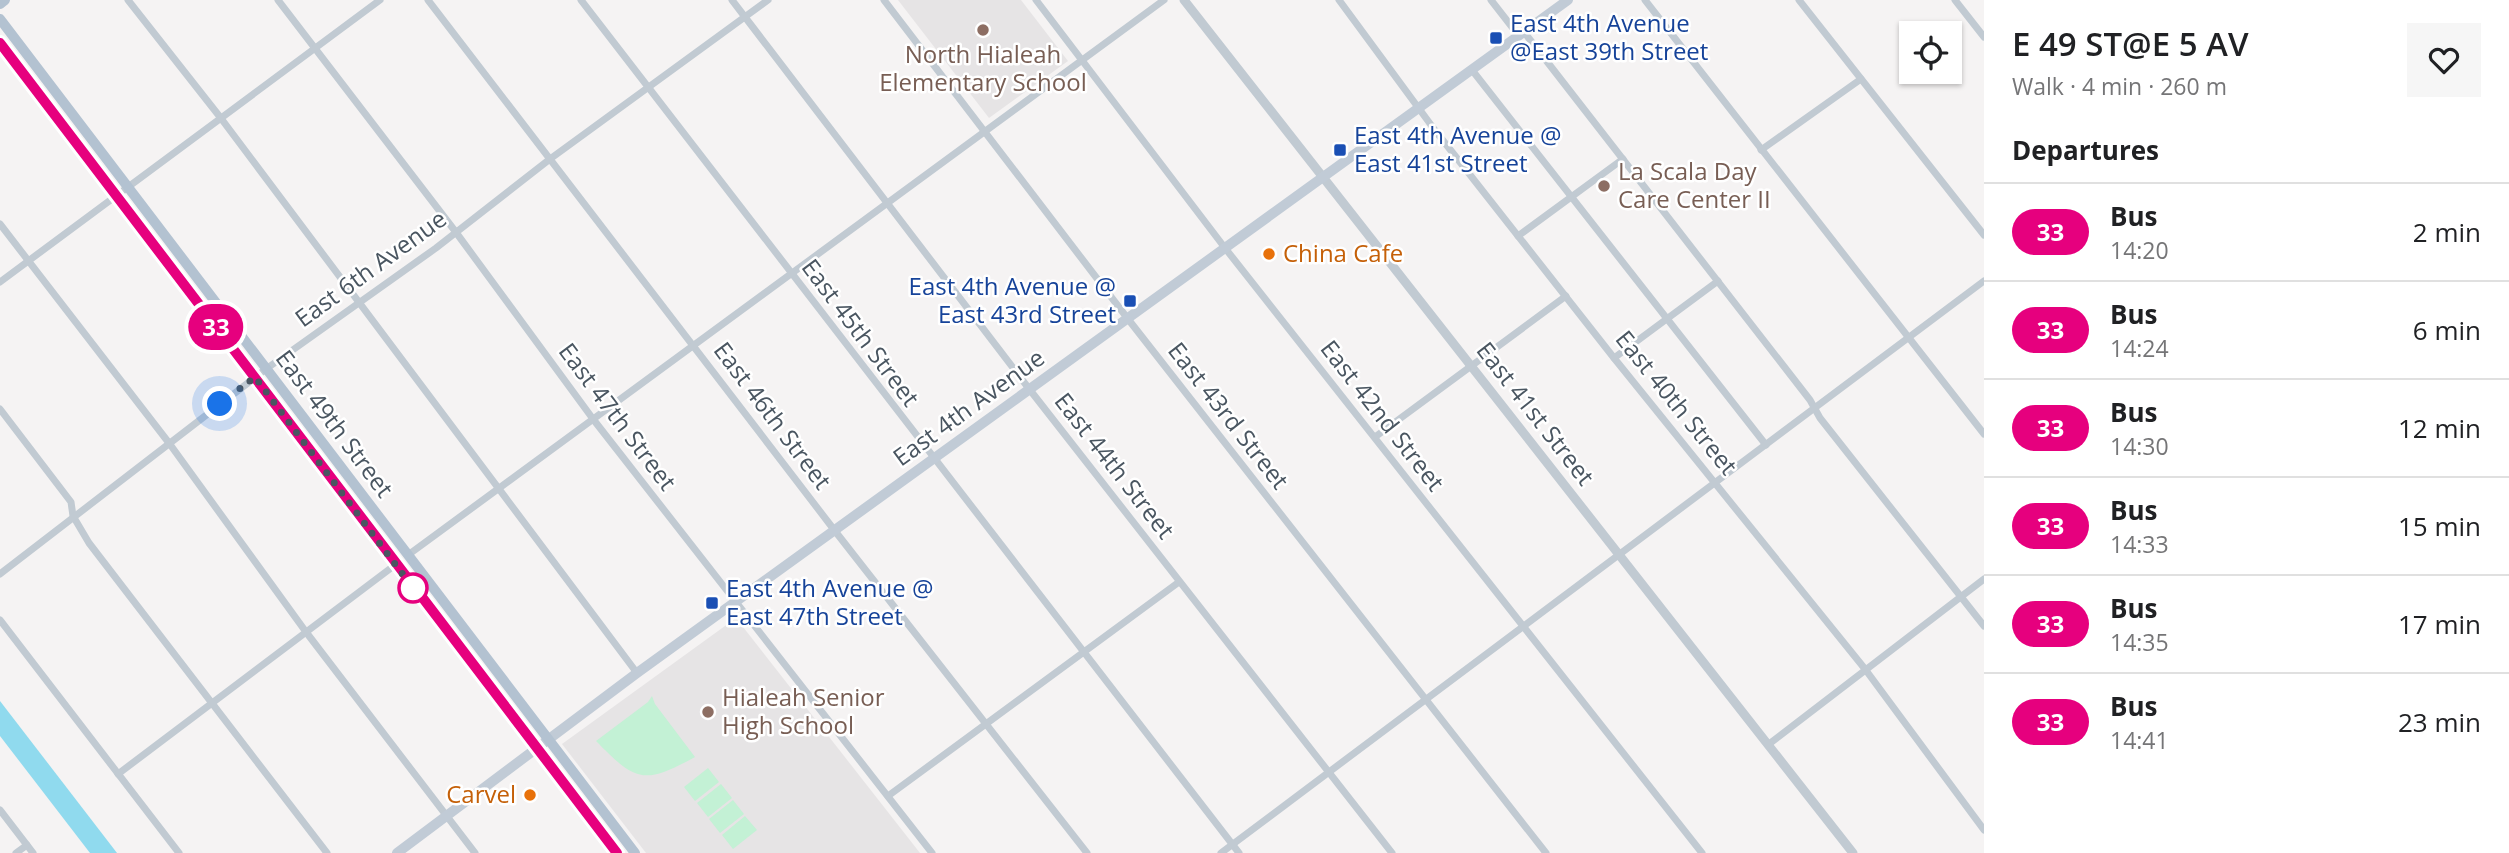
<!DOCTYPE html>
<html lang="en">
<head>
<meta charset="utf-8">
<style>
	:root { --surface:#fff; --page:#f6f6f6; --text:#202124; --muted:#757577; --line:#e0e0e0 }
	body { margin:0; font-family:"Open Sans",sans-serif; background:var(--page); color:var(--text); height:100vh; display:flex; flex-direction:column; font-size:26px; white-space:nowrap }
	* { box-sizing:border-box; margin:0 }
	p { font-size:23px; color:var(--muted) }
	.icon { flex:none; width:38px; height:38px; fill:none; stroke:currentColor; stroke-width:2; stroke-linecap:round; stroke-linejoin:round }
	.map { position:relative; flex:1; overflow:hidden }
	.side { display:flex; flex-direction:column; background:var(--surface); width:525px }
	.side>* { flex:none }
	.badge { padding:0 14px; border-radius:23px; font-size:24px; line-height:46px }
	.tools { position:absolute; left:1899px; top:21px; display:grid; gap:14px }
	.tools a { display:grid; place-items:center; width:63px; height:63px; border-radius:0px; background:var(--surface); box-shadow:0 2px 5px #0004; font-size:35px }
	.you { position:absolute; width:35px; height:35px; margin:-18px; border:5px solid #fff; border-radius:50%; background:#1a73e8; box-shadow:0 0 0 10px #1a73e833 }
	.map>.badge { position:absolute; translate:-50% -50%; box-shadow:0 0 0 4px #fff }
	h2 { padding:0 28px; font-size:26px; line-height:63px }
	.round { display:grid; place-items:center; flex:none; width:74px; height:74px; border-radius:0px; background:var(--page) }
	.head { display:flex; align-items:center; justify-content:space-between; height:119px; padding:0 28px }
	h1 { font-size:33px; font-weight:600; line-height:52px }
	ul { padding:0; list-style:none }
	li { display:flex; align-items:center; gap:21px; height:98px; padding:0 28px; border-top:2px solid var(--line) }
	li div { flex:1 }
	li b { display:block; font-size:26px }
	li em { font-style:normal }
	li .badge { min-width:77px; font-weight:700; text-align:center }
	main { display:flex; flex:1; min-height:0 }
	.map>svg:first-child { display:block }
</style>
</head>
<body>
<main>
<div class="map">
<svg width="1984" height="853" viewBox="0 0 1984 853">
	<rect width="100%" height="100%" fill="#f5f3f3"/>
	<g fill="#e6e4e5">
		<polygon points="898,0 1021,0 1068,61 989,118"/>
		<polygon points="736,618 920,853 646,853 562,744"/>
	</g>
	<g fill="#c3f1d5">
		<path d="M652,696l3,8 40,53c-51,28 -59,25 -99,-16l52,-39z"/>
		<polygon points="708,768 719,782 695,801 684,787"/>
		<polygon points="721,784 732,798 708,817 697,803"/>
		<polygon points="733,800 744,814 720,833 709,819"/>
		<polygon points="745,816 757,830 733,849 722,835"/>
	</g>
	<polygon fill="#90daee" points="0,701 117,853 90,853 0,736"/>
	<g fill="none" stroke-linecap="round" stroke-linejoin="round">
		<g stroke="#c1cad2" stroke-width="7">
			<polyline points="128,0 220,117 637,673"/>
			<polyline points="278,0 455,231 593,419 932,853"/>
			<polyline points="428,0 835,531 1087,853"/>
			<polyline points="581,0 1239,853"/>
			<polyline points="732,0 1030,390 1392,853"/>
			<polyline points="884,0 1128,319 1546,853"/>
			<polyline points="1036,0 1225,248 1702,853"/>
			<polyline points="1339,0 1434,129 1614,358 1865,669 1984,830"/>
			<polyline points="1491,0 1519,36"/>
			<polyline points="1645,0 1984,434"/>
			<polyline points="1799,0 1984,235"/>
			<polyline points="1955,0 1984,37"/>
			<polyline points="1524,32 1810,400 1820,418 1984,626"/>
			<polyline points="1472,70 1766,445"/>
			<polyline points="1761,150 1861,79"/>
			<polyline points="0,224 169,443 306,632 475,853"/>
			<polyline points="1518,236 1623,159"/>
			<polyline points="0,282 380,0"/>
			<polyline points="1614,358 1718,281"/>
			<polyline points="0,409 71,502 73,516 89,543 327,853"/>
			<polyline points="1375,437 1566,296"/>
			<polyline points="408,555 1164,0"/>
			<polyline points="0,574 266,369 436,248 550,159 768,0"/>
			<polyline points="0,620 179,853"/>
			<polyline points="1769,744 1984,579"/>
			<polyline points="118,774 395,565"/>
			<polyline points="888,796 1179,582"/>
			<polyline points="0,810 33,853"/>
			<polyline points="16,853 27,845"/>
			<polyline points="1221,853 1984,281"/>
		</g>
		<polyline stroke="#c1cad2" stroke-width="9" points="1184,0 1853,853"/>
		<polyline stroke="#c1cbd6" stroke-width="10" points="397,853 637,673 1568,0"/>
		<g stroke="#b3c2d1" stroke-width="10">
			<polyline points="0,4 5,0"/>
			<polyline points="0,19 635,853"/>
			<polyline points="0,43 617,853"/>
		</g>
	</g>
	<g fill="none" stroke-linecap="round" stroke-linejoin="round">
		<defs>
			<polyline id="line" points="0,43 617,853"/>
		</defs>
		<use href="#line" stroke="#fff" stroke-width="16"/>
		<use href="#line" stroke="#e6007e" stroke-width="10"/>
		<polyline stroke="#4a5661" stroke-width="7" stroke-dasharray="0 12.6" points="220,404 255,377 413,588"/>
	</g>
	<g fill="#8d6e63" stroke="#fff" stroke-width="2.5">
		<circle cx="983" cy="30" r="7"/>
		<circle cx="1604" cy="186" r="7"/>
		<circle cx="708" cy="712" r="7"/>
	</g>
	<g fill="#1a4fb4" stroke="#fff" stroke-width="2.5">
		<rect x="1489" y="31" width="14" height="14" rx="3.5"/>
		<rect x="1333" y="143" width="14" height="14" rx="3.5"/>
		<rect x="1123" y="294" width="14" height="14" rx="3.5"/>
		<rect x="705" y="596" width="14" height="14" rx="3.5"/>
	</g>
	<g fill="#e8710a" stroke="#fff" stroke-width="2.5">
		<circle cx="1269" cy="254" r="7"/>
		<circle cx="530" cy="795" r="7"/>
	</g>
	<circle fill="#fff" stroke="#e6007e" stroke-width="3.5" cx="413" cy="588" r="14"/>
	<g text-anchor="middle" stroke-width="5" stroke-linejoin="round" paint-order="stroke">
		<g font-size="24" fill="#164399" stroke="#fff" text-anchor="start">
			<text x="1510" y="32">East 4th Avenue<tspan x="1510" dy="28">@East 39th Street</tspan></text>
			<text x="1354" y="144">East 4th Avenue @<tspan x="1354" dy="28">East 41st Street</tspan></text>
			<text x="1116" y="295" text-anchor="end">East 4th Avenue @<tspan x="1116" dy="28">East 43rd Street</tspan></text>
			<text x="726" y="597">East 4th Avenue @<tspan x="726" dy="28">East 47th Street</tspan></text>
		</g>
		<g font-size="24" fill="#785e54" stroke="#fff" text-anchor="start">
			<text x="983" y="63" text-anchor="middle">North Hialeah<tspan x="983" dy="28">Elementary School</tspan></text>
			<text x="1618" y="180">La Scala Day<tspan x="1618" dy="28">Care Center II</tspan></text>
			<text x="722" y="706">Hialeah Senior<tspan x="722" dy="28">High School</tspan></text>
		</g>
		<g font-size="24" fill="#c56008" stroke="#fff" text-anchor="start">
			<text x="1283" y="262">China Cafe</text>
			<text x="516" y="803" text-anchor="end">Carvel</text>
		</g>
		<g font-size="24" fill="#4a5661" stroke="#fff">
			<text transform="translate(371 269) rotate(-36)" y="8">East 6th Avenue</text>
			<text transform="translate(860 333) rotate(53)" y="8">East 45th Street</text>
			<text transform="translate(1676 403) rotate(51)" y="8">East 40th Street</text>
			<text transform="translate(969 408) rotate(-36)" y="8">East 4th Avenue</text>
			<text transform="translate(1535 414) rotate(52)" y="8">East 41st Street</text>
			<text transform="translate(772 416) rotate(53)" y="8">East 46th Street</text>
			<text transform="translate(1228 416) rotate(52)" y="8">East 43rd Street</text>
			<text transform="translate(1382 416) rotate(52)" y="8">East 42nd Street</text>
			<text transform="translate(617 417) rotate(53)" y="8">East 47th Street</text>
			<text transform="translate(334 424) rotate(53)" y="8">East 49th Street</text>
			<text transform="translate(1114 466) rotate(52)" y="8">East 44th Street</text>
		</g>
	</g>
</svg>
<div class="tools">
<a><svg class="icon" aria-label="locate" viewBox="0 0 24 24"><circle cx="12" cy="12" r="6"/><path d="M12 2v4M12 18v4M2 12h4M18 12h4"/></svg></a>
</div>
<div class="you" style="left:220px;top:404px"></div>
<b class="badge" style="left:216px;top:327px;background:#e6007e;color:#fff">33</b>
</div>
<section class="side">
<div class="head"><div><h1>E 49 ST@E 5 AV</h1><p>Walk · 4 min · 260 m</p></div><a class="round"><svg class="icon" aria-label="heart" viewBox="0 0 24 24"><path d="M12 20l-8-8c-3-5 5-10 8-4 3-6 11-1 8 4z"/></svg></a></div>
<h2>Departures</h2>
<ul>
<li><span class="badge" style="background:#e6007e;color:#fff">33</span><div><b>Bus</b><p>14:20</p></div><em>2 min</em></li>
<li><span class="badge" style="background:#e6007e;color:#fff">33</span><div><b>Bus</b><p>14:24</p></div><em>6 min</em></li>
<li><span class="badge" style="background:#e6007e;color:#fff">33</span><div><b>Bus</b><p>14:30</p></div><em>12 min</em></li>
<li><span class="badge" style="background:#e6007e;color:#fff">33</span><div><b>Bus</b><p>14:33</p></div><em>15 min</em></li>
<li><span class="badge" style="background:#e6007e;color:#fff">33</span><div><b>Bus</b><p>14:35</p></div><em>17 min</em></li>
<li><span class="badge" style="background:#e6007e;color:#fff">33</span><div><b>Bus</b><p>14:41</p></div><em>23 min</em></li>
</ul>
</section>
</main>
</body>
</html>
